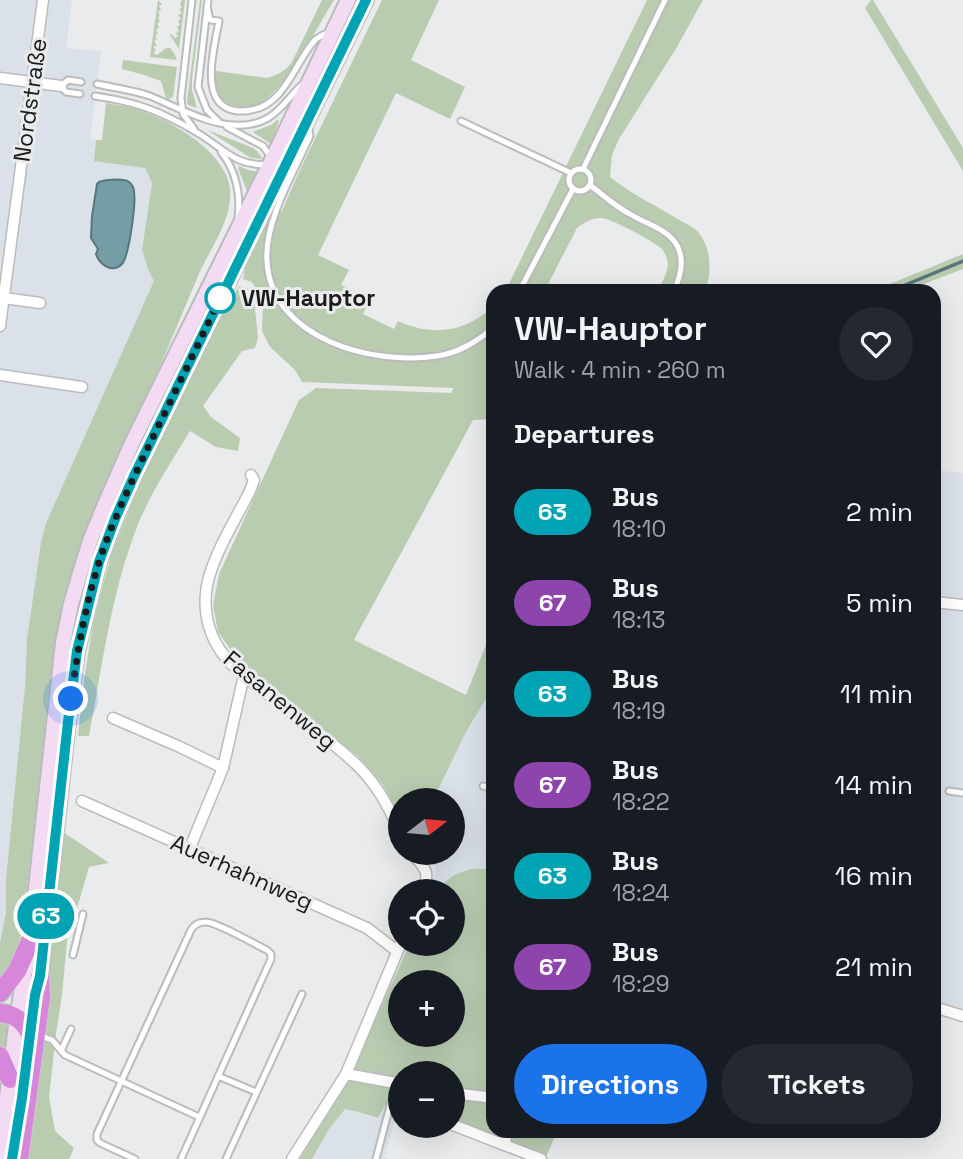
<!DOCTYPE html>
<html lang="en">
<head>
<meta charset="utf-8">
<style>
	:root { --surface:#171b24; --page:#242831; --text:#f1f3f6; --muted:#9ea1a6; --accent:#1a73e8 }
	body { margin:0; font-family:"Space Grotesk",sans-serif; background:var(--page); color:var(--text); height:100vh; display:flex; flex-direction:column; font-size:26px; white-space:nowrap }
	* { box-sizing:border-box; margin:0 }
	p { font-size:23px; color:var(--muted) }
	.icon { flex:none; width:38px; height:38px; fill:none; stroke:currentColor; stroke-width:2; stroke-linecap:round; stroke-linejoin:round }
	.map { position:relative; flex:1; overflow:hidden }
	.panel { position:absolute; left:486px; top:284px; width:455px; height:854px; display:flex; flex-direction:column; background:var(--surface); border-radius:21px; box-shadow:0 7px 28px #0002 }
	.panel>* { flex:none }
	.badge { padding:0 14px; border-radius:23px; font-size:24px; line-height:46px }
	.needle { width:46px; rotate:74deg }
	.controls { position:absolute; left:388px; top:788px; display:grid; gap:14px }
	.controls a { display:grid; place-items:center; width:77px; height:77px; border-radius:50%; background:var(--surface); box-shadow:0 7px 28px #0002; font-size:35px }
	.you { position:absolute; width:35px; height:35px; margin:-18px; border:5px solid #fff; border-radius:50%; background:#1a73e8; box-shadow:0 0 0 10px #1a73e833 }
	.map>.badge { position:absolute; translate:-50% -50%; box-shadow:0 0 0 4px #fff }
	h2 { padding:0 28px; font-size:26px; line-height:63px }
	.round { display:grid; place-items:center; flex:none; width:74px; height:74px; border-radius:37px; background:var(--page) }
	.head { display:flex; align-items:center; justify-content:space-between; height:119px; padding:0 28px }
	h1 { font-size:33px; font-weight:800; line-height:52px }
	.action { display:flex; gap:14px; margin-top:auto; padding:14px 28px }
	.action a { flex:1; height:80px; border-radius:42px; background:var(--accent); color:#fff; font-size:28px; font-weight:800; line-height:80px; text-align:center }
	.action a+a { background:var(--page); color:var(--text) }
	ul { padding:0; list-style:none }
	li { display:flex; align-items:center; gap:21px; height:91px; padding:0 28px }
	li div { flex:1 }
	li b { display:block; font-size:26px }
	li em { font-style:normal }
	li .badge { min-width:77px; font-weight:700; text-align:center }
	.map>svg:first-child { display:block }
</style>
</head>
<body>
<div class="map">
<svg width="963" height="1159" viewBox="0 0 963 1159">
	<rect width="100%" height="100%" fill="#e9ebec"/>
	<g fill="#dae1e8">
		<polygon points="0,0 72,0 66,48 101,51 90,139 96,140 94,160 144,167 152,183 142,250 148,269 155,281 46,523 41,542 27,639 25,686 6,879 6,912 0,942"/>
		<polygon points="935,470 963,473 963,1022 935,1012"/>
		<polygon points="493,687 493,869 470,869 454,875 433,891 436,868 423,852 453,852 453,800 433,800 466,732"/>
		<polygon points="390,1096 401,1102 384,1157 389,1159 312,1159 329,1129 345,1109 355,1111 379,1120"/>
	</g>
	<g fill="#b9ccb0" fill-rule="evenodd">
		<polygon points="158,0 162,4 159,6 161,10 158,12 160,15 158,18 160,21 157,24 159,27 156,30 158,33 155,36 157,39 154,41 157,45 153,47 156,50 153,53 157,55 166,48 170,48 174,53 177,60 150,57"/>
		<polygon points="182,0 185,0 179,49 170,35 171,34 175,38 178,36 176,33 179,31 177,27 180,25 178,21 181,19 178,15 182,13 179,9 182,7 180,4"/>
		<polygon points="200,0 202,0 192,79 192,90 197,108 188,105 187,101"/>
		<path d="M322,0h12c-16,26 -48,88 -73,103 -14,7 -29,5 -41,-4l-5,-18 1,-10 51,7c11,-3 18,-7 25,-16z"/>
		<path d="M382,0h57l-28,60 54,27 -15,32 -54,-26 -78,162 31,15 -8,15 8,4 -4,9 21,9 -3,7 31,15 4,-8c35,16 67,11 95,-14v112l-20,1 -119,220 112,55 27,-68v60l-27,45 -33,68h-32v18l-18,-33 -25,-29 -34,-25 -14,-14 -71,-56 -21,-29 -5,-27 6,-31 80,-174 17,-12 135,5 3,-5 -152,-6 -7,-12 -25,-23 -8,-16 1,-29 -11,-20 -9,-3 4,-21 22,-42 13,-5 16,-37z"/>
		<path d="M647,0h56l-26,47 -58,92 -7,16 -2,22c19,15 40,26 61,38 7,5 17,9 24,14 16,14 18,43 10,61h-47c5,-10 12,-20 9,-31 -1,-3 -3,-8 -5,-10 -7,-7 -50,-30 -60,-31 -10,0 -18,4 -25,10l-32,62h-39z"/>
		<polygon points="871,0 873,0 963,148 963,171 865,8"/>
		<polygon points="123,60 177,67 173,97 169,99 166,98 161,81 141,74 122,69"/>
		<path d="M106,103c9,2 18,3 26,5 34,9 93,42 98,80 3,32 -20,60 -32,88 -18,42 -35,85 -54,127 -13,29 -27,57 -40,86 -20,45 -36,93 -46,141 -8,39 -11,80 -15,120 -7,62 -14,123 -22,184l-5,22 -16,30v-43l6,-31v-33l19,-193 2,-47 14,-97 5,-19 108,-242 -6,-12 -6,-19 10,-67 -7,-15 -51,-7 2,-21h6z"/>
		<polygon points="277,120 279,121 271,144 253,132 271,125"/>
		<polygon points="207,130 251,147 256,150 263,159 252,158 246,155"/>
		<polygon points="239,166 248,170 259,172 248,194 238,168"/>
		<polygon points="963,254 963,269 908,290 871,290 890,284"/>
		<path d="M239,286l8,2 7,11 4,39 -3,10 -13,3 -39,55 8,11 29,21 -2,13 -22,-4 -26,-16c-20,33 -43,67 -56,104 -24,65 -32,133 -45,201h-11l6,-56 9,-57 18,-68 19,-48 28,-65 55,-111z"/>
		<polygon points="63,832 109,863 89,867 76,912 68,931 62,995 56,1033 49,1097 55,1131 74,1148 69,1159 24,1159"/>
		<path d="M470,869h23l1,261 63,1 -10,24 -33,-4 -61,-27v-51h-52v28l-11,-4 -12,21 -23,-7 -10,-2 -16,20 -17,30h-12l49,-81 61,-135h43v-52h-20l21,-16zM401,982h52v52h-52z"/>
		<polygon points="0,1020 3,1020 8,1027 6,1056 0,1048"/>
	</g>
	<path fill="#749da5" stroke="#59767c" stroke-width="2" d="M107,180c7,0 17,-2 22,2 4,3 5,6 5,10 2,12 -5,64 -12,72 -10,10 -23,0 -26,-10l2,-5 -7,-11 1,-22 5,-32 2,-2z"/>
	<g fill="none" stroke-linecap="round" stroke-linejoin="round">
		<polyline stroke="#59767c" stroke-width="3.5" points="893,290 963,261"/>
		<defs>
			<g id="lane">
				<polyline points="192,0 181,98 183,114 194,129"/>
				<polyline points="208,0 198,87 207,110 218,121"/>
				<path d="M207,6l3,14 9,1c-4,23 -18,72 6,86 9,5 17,5 26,3 34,-5 44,-48 64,-70 3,-3 9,-5 14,-8"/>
				<path d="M97,84c17,4 36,6 53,12 34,14 81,43 118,22 14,-8 22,-23 35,-34"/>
				<polyline points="80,94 66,92 61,86 68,80 81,82"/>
				<path d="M95,96c26,4 49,9 73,21 11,5 22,11 33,18 22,14 38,33 67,29"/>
				<polyline points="461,121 571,173"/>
				<path d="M308,125l2,11c-16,36 -46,86 -43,125 4,78 106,105 170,95 22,-3 41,-15 57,-29"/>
				<polyline points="227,127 263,146 270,156"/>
				<path d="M221,152c15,18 20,43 17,66"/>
				<circle cx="580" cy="180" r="11"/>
				<polyline points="583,169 665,0"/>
				<path d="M590,185c13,10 26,22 40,29 11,7 24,11 34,18 22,14 20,38 10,58"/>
				<polyline points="520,290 573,189"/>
				<polyline points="483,786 494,789"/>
				<polyline points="949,791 963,793"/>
				<polyline points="73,955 83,914"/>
				<polyline points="38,1035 52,1040 65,1055 199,1117"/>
				<polyline points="61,1051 71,1029"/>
				<polyline points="218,1076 256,1092"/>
				<path d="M135,1159l-35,-16 -3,-3v-6l94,-204c3,-5 7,-8 14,-8 10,-1 51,23 62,28l4,4v5l-90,200"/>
				<polyline points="226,1159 302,994"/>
				<polyline points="376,1159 396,1083"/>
			</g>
			<g id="street">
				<polyline points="0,78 61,86"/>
				<polyline points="4,298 40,303"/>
				<polyline points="0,326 43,0"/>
				<polyline points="0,375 82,387"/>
				<path d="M251,475l3,5 -4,11c-14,28 -42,72 -44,102 -2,17 2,37 11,52 11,20 31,34 49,48 31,24 64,46 92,73 21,21 31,42 43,68"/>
				<polyline points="934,602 963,605"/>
				<polyline points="113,718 180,747 223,768"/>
				<polyline points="82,801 367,928 397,951"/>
				<polyline points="189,850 223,768 244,675"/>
				<path d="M411,852c13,16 20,18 12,39"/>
				<polyline points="934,1007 963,1016"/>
				<polyline points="346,1074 401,1084"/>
				<polyline points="453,1093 494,1098"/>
				<polyline points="453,1125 541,1159"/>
				<polyline points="504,1145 508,1130"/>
				<polyline points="292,1159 346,1074 401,943"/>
			</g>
			<g id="secondary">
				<polyline points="37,986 40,977 68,722 77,651 99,562 115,519 134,476 366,0"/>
				<polyline points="0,1153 17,1018 30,942 63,643 71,604 81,570 90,541 106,502 132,443 270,164 348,0"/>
			</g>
			<g id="highway">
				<polyline points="0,993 17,971 30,942"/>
				<path d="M0,1013c14,1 24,8 30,21"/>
				<polyline points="0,1056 10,1079"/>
				<polyline points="19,1159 41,997 40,977"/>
			</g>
		</defs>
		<use href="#lane" stroke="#babbbc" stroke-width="9"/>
		<use href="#street" stroke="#babbbc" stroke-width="13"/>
		<use href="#secondary" stroke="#babbbc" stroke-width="18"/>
		<use href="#highway" stroke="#c8c8c9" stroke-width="21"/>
		<use href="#lane" stroke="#fff" stroke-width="5"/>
		<use href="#street" stroke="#fff" stroke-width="10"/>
		<use href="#secondary" stroke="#f3dbf4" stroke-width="14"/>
		<use href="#highway" stroke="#d687da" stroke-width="18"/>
	</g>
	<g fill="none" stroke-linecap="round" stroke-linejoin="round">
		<defs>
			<polyline id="line" points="12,1159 22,1098 35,995 40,976 68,722 77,651 99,562 115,519 134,476 366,0"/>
		</defs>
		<use href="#line" stroke="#fff" stroke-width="16"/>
		<use href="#line" stroke="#00a3b4" stroke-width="10"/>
		<path stroke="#1b1b1c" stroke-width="7" stroke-dasharray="0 12.6" d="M71,699c6,-46 14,-92 28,-137 14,-43 34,-83 53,-123 23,-47 46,-94 68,-141"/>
	</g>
	<circle fill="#fff" stroke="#00a3b4" stroke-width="3.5" cx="220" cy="298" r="14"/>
	<g text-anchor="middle" stroke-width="6" stroke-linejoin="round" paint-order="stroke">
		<g font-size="23" fill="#1b1b1c" stroke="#e9ebec">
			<text transform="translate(30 100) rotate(-82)" y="8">Nordstraße</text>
			<text transform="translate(280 700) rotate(40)" y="8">Fasanenweg</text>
			<text transform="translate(242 872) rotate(24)" y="8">Auerhahnweg</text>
		</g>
		<g font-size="23" font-weight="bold" fill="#1b1b1c" stroke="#e9ebec" text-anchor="start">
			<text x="241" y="306">VW-Hauptor</text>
		</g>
	</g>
</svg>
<div class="controls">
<a><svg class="needle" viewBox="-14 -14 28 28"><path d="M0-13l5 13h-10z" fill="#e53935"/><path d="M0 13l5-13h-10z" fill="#9ea1a6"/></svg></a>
<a><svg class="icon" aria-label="locate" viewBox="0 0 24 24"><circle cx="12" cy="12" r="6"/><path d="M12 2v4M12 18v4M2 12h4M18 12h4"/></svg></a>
<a>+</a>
<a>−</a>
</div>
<div class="you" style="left:71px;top:699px"></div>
<b class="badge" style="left:46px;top:916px;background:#00a3b4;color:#fff">63</b>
<section class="panel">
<div class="head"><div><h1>VW-Hauptor</h1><p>Walk · 4 min · 260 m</p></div><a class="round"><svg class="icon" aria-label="heart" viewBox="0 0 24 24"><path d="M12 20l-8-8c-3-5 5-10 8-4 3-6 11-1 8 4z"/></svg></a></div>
<h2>Departures</h2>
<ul>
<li><span class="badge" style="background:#00a3b4;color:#fff">63</span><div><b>Bus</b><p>18:10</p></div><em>2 min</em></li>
<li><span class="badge" style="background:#8e44ad;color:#fff">67</span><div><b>Bus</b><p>18:13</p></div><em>5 min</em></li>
<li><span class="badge" style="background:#00a3b4;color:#fff">63</span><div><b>Bus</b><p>18:19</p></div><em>11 min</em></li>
<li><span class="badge" style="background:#8e44ad;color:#fff">67</span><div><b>Bus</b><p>18:22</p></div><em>14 min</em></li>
<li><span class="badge" style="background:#00a3b4;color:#fff">63</span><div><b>Bus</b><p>18:24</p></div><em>16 min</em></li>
<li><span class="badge" style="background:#8e44ad;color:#fff">67</span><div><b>Bus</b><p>18:29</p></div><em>21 min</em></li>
</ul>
<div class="action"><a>Directions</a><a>Tickets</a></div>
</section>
</div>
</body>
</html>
